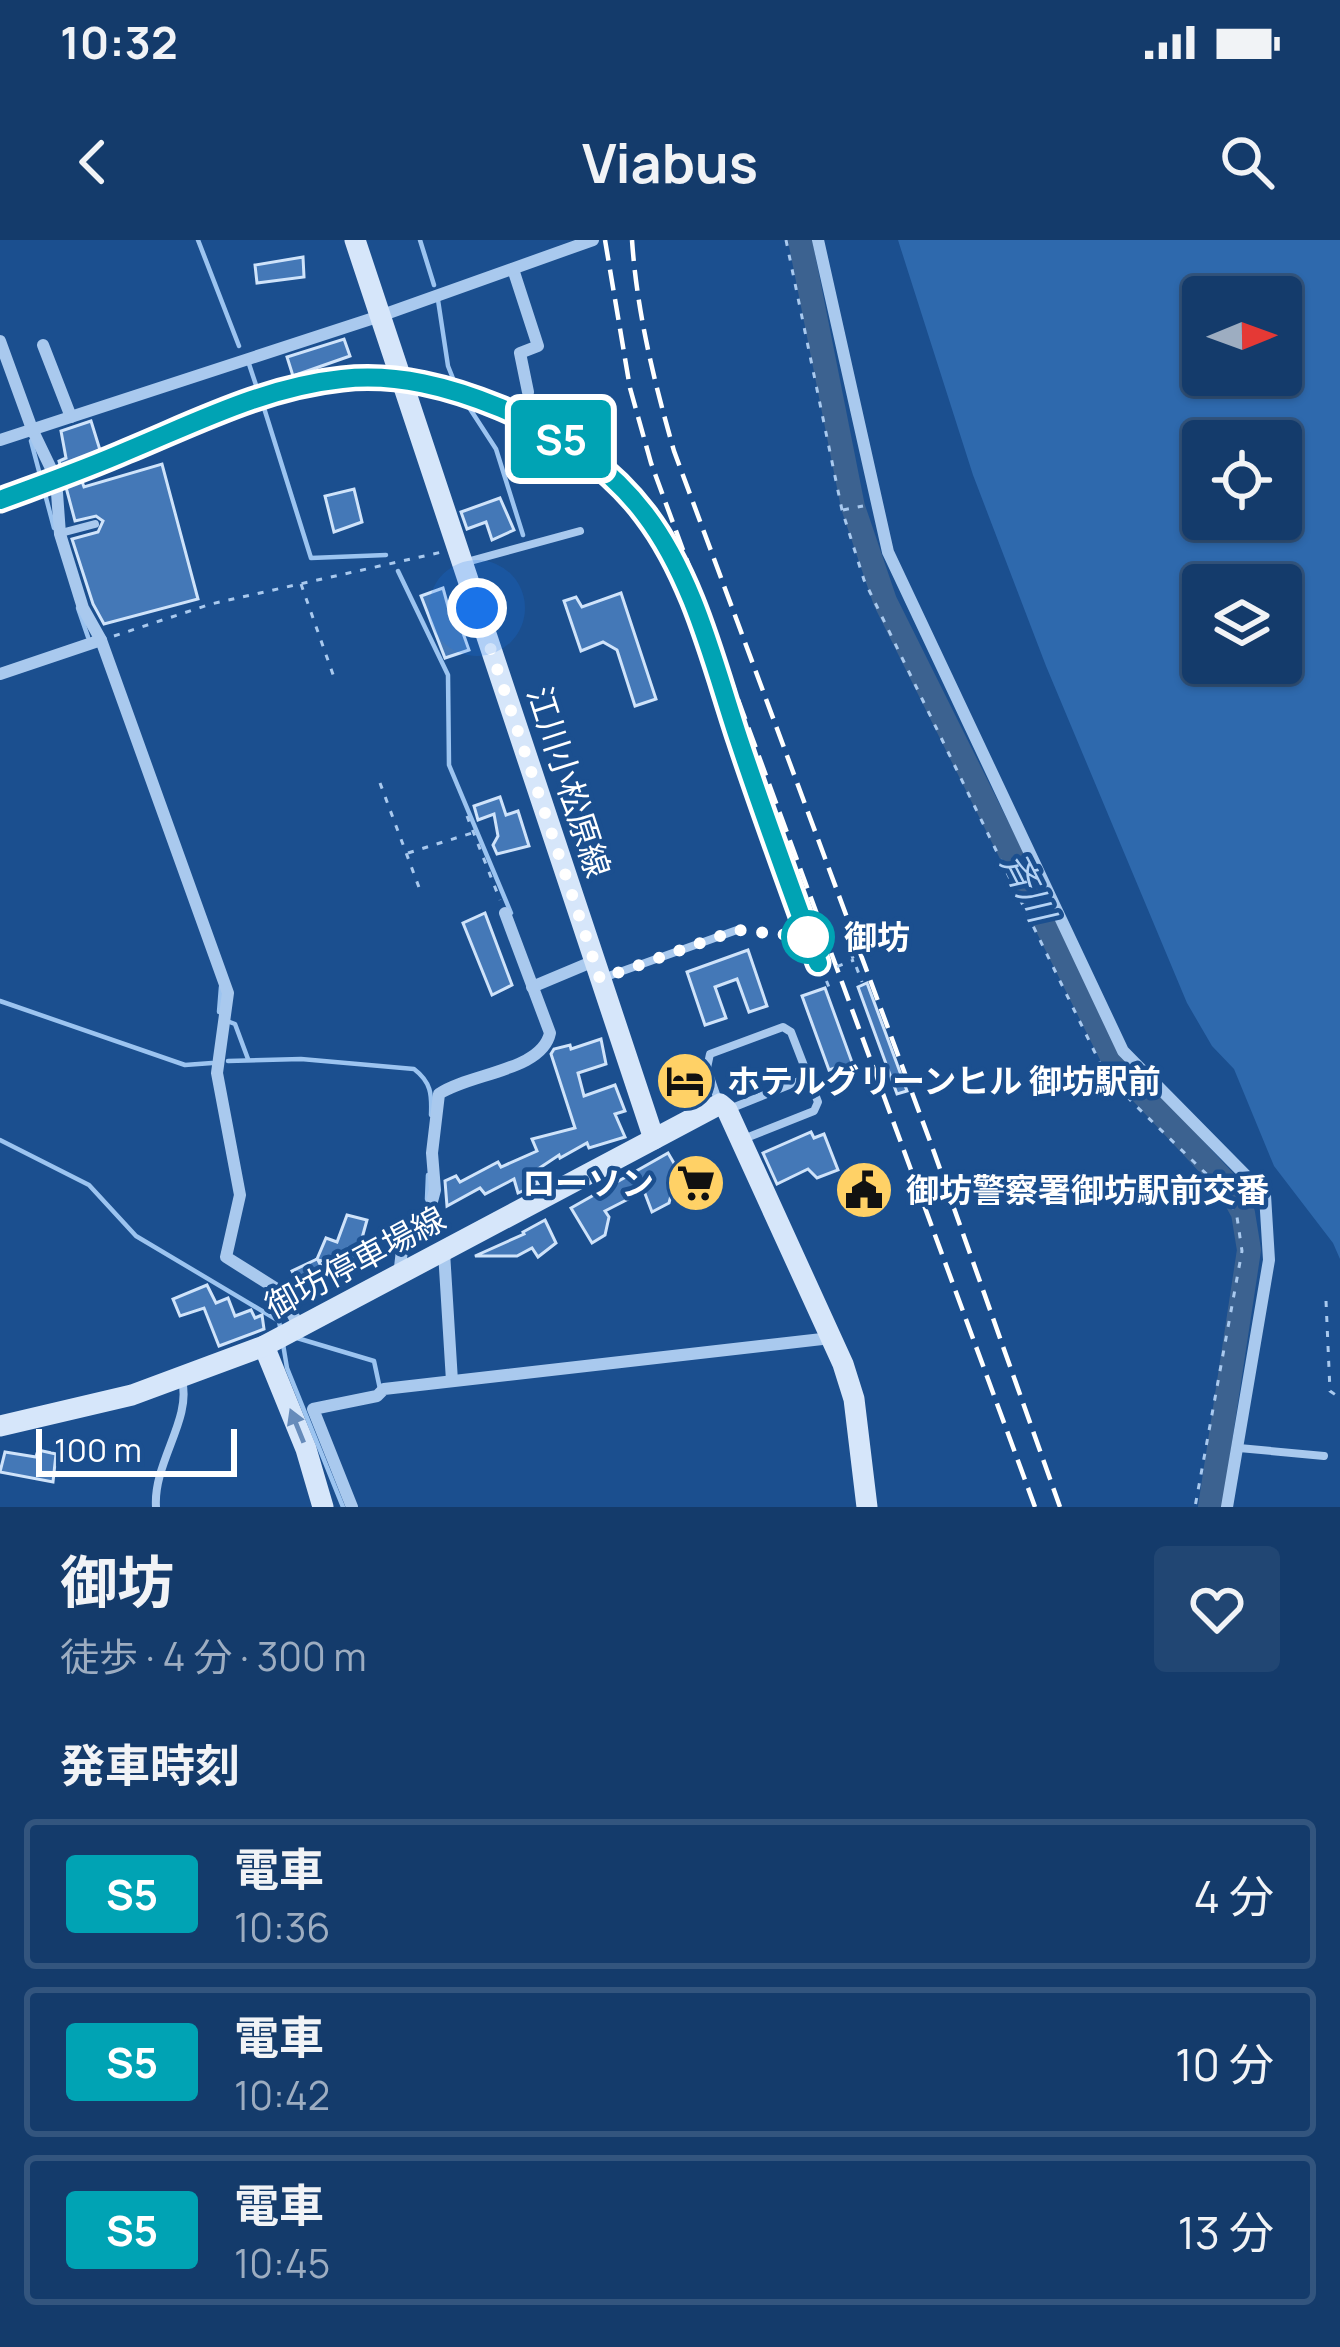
<!DOCTYPE html>
<html lang="ja">
<head>
<meta charset="utf-8">
<style>
	:root { --surface:#143b6b; --page:#214673; --text:#f1f3f6; --muted:#9dadc1; --line:#33557e }
	body { margin:0; font-family:Manrope,"Noto Sans JP",sans-serif; background:var(--page); color:var(--text); height:100vh; display:flex; flex-direction:column; font-size:45px; white-space:nowrap }
	* { box-sizing:border-box; margin:0 }
	p { font-size:39px; color:var(--muted) }
	.icon { flex:none; width:66px; height:66px; fill:none; stroke:currentColor; stroke-width:2; stroke-linecap:round; stroke-linejoin:round }
	.map { position:relative; height:1267px; overflow:hidden }
	.sheet { display:flex; flex-direction:column; background:var(--surface); flex:1 }
	.sheet>* { flex:none }
	.badge { padding:0 24px; border-radius:9px; font-size:42px; line-height:78px }
	.needle { width:78px; rotate:89deg }
	.fabs { position:absolute; left:1182px; top:36px; display:grid; gap:24px }
	.fabs a { display:grid; place-items:center; width:120px; height:120px; border-radius:12px; background:var(--surface); box-shadow:0 3px 9px #0004,0 0 0 3px var(--line); font-size:60px }
	.scale { position:absolute; left:36px; bottom:30px; width:201px; box-sizing:border-box; padding-left:12px; border:6px solid #fff; border-top:0; font-size:33px; line-height:42px; white-space:nowrap; color:#fff; -webkit-text-stroke:9px #1b4f8f; paint-order:stroke }
	.you { position:absolute; width:60px; height:60px; margin:-30px; border:9px solid #fff; border-radius:50%; background:#1a73e8; box-shadow:0 0 0 18px #1a73e833 }
	.map>.badge { position:absolute; translate:-50% -50%; box-shadow:0 0 0 6px #fff }
	h2 { padding:0 60px; font-size:45px; line-height:108px }
	.round { display:grid; place-items:center; flex:none; width:126px; height:126px; border-radius:12px; background:var(--page) }
	.headline { display:flex; align-items:center; justify-content:space-between; height:204px; padding:0 60px }
	h1 { font-size:57px; font-weight:700; line-height:90px }
	ul { padding:0; list-style:none }
	li { display:flex; align-items:center; gap:36px; height:150px; margin:0 24px 18px; padding:0 36px; border:6px solid var(--line); border-radius:12px }
	li div { flex:1 }
	li b { display:block; font-size:45px }
	li em { font-style:normal }
	li .badge { min-width:132px; font-weight:700; text-align:center }
	.status { display:flex; justify-content:space-between; align-items:center; height:84px; padding:0 60px; background:var(--surface); direction:ltr }
	.status svg { height:33px; fill:currentColor }
	header { display:flex; justify-content:space-between; align-items:center; height:156px; padding:0 60px; background:var(--surface); font-size:54px; font-weight:700 }
	.map>svg:first-child { display:block }
</style>
</head>
<body>
<div class="status"><b>10:32</b><svg viewBox="0 0 49 12"><path d="M0 12V9h3v3zM5 12V6h3v6zM10 12V3h3v9zM15 12V0h3v12zM26 1h20v11H26zM47 4h2v5h-2z"/></svg></div>
<header><svg class="icon" aria-label="back" viewBox="0 0 24 24"><path d="M15 5l-7 7 7 7"/></svg>Viabus<svg class="icon" aria-label="search" viewBox="0 0 24 24"><circle cx="10" cy="10" r="6"/><path d="M15 15l6 6"/></svg></header>
<div class="map">
<svg width="1340" height="1267" viewBox="0 0 1340 1267">
	<rect width="100%" height="100%" fill="#1b4f8f"/>
	<path fill="#2e69ad" fill-rule="evenodd" d="M898,0h442v1019l-7,-16 -59,-77 -40,-97 -22,-23 -25,-43 -141,-337 -73,-191zM1203,57h78v78h-78zM1203,201h78v78h-78zM1203,345h78v78h-78z"/>
	<g fill="none" stroke-linecap="round" stroke-linejoin="round">
		<g stroke="#9cc4f0" stroke-width="4.5">
			<polyline points="198,0 239,106"/>
			<polyline points="420,0 434,45"/>
			<polyline points="438,60 448,126 456,146"/>
			<polyline points="249,124 258,151"/>
			<polyline points="461,155 496,209 523,295"/>
			<polyline points="264,168 311,318 386,315"/>
			<polyline points="31,201 54,288"/>
			<polyline points="398,331 448,435 449,525 511,673"/>
			<polyline points="78,368 88,397"/>
			<polyline points="0,761 185,825 212,823"/>
			<polyline points="219,772 221,747"/>
			<polyline points="227,781 235,784 248,819"/>
			<path d="M228,821l73,-2 113,10c17,13 18,25 17,46"/>
			<polyline points="0,900 89,945 136,996 279,1081 280,1087"/>
			<polyline points="427,959 428,935"/>
			<polyline points="297,1098 374,1121 380,1149"/>
			<polyline points="283,1104 287,1128 343,1267"/>
		</g>
		<polyline stroke="#3c6290" stroke-width="24" points="800,0 853,267 885,361 1116,825 1227,944 1243,973 1249,1010 1210,1267"/>
	</g>
	<g fill="#4478b7" stroke="#cfe3fa" stroke-width="3">
		<polygon points="303,17 304,37 257,43 255,25"/>
		<polygon points="344,99 350,116 293,136 287,117"/>
		<polygon points="91,181 100,210 75,222 84,247 162,224 198,359 104,384 93,364 72,299 98,292 103,281 96,276 75,281 59,221 66,218 61,191"/>
		<polygon points="354,249 362,282 334,292 325,256"/>
		<polygon points="500,258 514,290 492,300 486,282 467,289 461,272"/>
		<polygon points="443,348 452,381 458,379 469,410 445,418 421,356"/>
		<polygon points="621,353 656,459 635,466 617,410 603,402 581,411 564,361 576,357 582,367"/>
		<polygon points="500,557 506,575 518,571 529,606 497,614 493,605 498,596 494,574 478,580 474,566"/>
		<polygon points="485,673 512,745 492,755 463,683"/>
		<polygon points="748,710 767,766 749,772 737,739 715,747 726,778 705,785 687,732"/>
		<polygon points="867,743 907,851 897,854 858,747"/>
		<polygon points="825,748 853,825 842,829 841,826 829,830 802,756"/>
		<polygon points="601,799 606,824 578,833 584,856 615,845 625,871 615,874 625,897 589,908 587,903 560,918 559,915 532,933 538,944 518,953 514,939 485,954 480,948 447,966 445,941 456,936 460,942 498,922 501,927 537,911 532,899 575,888 551,814 554,809 570,805 571,809"/>
		<polygon points="687,818 701,857 683,865 669,824"/>
		<polygon points="811,892 814,898 824,894 838,930 817,938 808,929 777,944 763,913"/>
		<polygon points="668,913 678,930 669,963 652,972 644,951 605,971 609,977 605,995 592,1003 571,968"/>
		<polygon points="700,924 714,952 692,963 678,935"/>
		<polygon points="347,975 367,980 354,1027 318,1020 328,1040 303,1053 292,1031 317,1019 326,998 337,1002"/>
		<polygon points="545,980 556,1003 538,1017 532,1008 517,1016 475,1016 524,994 523,992"/>
		<polygon points="207,1045 216,1063 228,1058 235,1076 251,1070 255,1078 262,1075 264,1089 219,1106 204,1068 180,1076 173,1059"/>
		<polygon points="38,1210 56,1214 53,1242 0,1232 5,1212 36,1217"/>
	</g>
	<g fill="none" stroke-linecap="round" stroke-linejoin="round">
		<g stroke="#a9c9ee" stroke-width="3" stroke-dasharray="6 9" stroke-linecap="butt">
			<polyline points="786,0 842,270 864,340 1102,827 1132,862 1226,953 1237,977 1242,1011 1195,1267"/>
			<polyline points="843,270 863,266"/>
			<polyline points="301,344 336,443"/>
			<polyline points="114,396 211,364 442,312"/>
			<polyline points="380,543 420,650"/>
			<polyline points="467,576 500,660"/>
			<polyline points="408,613 472,593"/>
			<polyline points="851,713 862,742"/>
			<polyline points="818,734 823,732 832,755"/>
			<polyline points="1326,1061 1330,1151 1340,1158"/>
		</g>
		<g stroke="#a9c9ee" stroke-width="8">
			<polyline points="61,293 95,284"/>
			<polyline points="463,323 580,291"/>
			<polyline points="603,738 737,690"/>
			<polyline points="719,863 707,828 710,814 783,787 791,792 818,862 814,871 746,898"/>
			<polyline points="732,868 809,837"/>
			<polyline points="1239,1208 1324,1216"/>
			<path d="M156,1267c-3,-44 36,-88 26,-126"/>
		</g>
		<g stroke="#a9c9ee" stroke-width="12">
			<polyline points="818,0 888,312 1123,811 1265,955 1269,1020 1227,1267"/>
			<polyline points="513,29 538,106 520,113 528,152"/>
			<polyline points="0,101 32,189 56,239 60,294 83,368 101,400 228,753 217,833 240,955 226,1017 280,1051 301,1090"/>
			<polyline points="43,105 71,177"/>
			<polyline points="0,200 380,76 593,0"/>
			<polyline points="0,434 101,400"/>
			<polyline points="532,747 594,721"/>
			<polyline points="444,1012 452,1141"/>
			<path d="M399,1036l3,-26 28,-41 5,-19 -3,-37 7,-59c31,-21 103,-23 111,-61l-45,-120"/>
			<polyline points="352,1267 313,1169 377,1156 384,1149 831,1098"/>
		</g>
		<g stroke="#d6e6fa" stroke-width="21">
			<polyline points="355,0 654,899"/>
			<polyline points="264,1106 306,1209 323,1267"/>
			<polyline points="0,1186 132,1155 264,1106 720,864 727,870 843,1124 854,1159 867,1267"/>
		</g>
		<g stroke="#fff" stroke-width="4.5" stroke-dasharray="21 9" stroke-linecap="butt">
			<polyline points="605,0 630,148 651,223 1035,1267"/>
			<path d="M632,0c5,73 22,141 42,211l260,701 126,355"/>
			<path d="M0,260c43,-16 86,-31 128,-49 81,-34 162,-76 252,-73 47,1 90,17 132,35 79,33 122,78 162,152"/>
		</g>
		<polyline stroke="#a9c9ee" stroke-width="3" stroke-dasharray="6 9" stroke-linecap="butt" points="823,732 854,720"/>
	</g>
	<defs><path id="oneway-solid" d="M-6-.8H1V-3.2L6.5 0L1 3.2V.8H-6Z" transform="scale(3)"/></defs>
	<use fill="#668bba" href="#oneway-solid" transform="translate(297 1186) rotate(-112)"/>
	<g fill="none" stroke-linecap="round" stroke-linejoin="round">
		<defs>
			<path id="line" d="M0,260c43,-16 86,-31 127,-49 70,-29 138,-64 215,-72 55,-6 108,8 159,29 56,24 107,57 144,106 49,64 69,151 94,226 25,75 52,149 79,223"/>
		</defs>
		<use href="#line" stroke="#fff" stroke-width="27"/>
		<use href="#line" stroke="#00a3b4" stroke-width="18"/>
		<polyline stroke="#fff" stroke-width="12" stroke-dasharray="0 21.6" points="477,368 600,739 737,690 808,697"/>
	</g>
	<defs>
		<symbol id="hotel-disc" viewBox="-11 -11 22 22"><circle r="9.5" fill="#ffd166" stroke="#1b4f8f"/><path d="M-6-4.5h1.5V1H6V5H4.5V3h-9V5H-6ZM-4 0a1.8 1.8 0 1 1 3.6 0ZM.5 0V-2.5h3Q6-2.5 6 0Z" fill="#111"/></symbol>
		<symbol id="supermarket-disc" viewBox="-11 -11 22 22"><circle r="9.5" fill="#ffd166" stroke="#1b4f8f"/><path d="M-6-5.5h2.5l.6 2H6L4.5 2H-2.5L-4.4-4H-6ZM-1.5 3.2a1.3 1.3 0 1 0 .1 0ZM3 3.2a1.3 1.3 0 1 0 .1 0Z" fill="#111"/></symbol>
		<symbol id="civic-disc" viewBox="-11 -11 22 22"><circle r="9.5" fill="#ffd166" stroke="#1b4f8f"/><path d="M-.6-6.5H3V-4.5H.6V-3L4-1V1h2V6H-6V1h2V-1L-.6-3ZM-1.2 2.5V6h2.4V2.5Z" fill="#111"/></symbol>
	</defs>
	<g fill-rule="evenodd">
		<use href="#hotel-disc" x="652" y="808" width="66" height="66"/>
		<use href="#supermarket-disc" x="663" y="910" width="66" height="66"/>
		<use href="#civic-disc" x="831" y="917" width="66" height="66"/>
	</g>
	<circle fill="#fff" stroke="#00a3b4" stroke-width="6" cx="808" cy="697" r="24"/>
	<g text-anchor="middle" stroke-width="9" stroke-linejoin="round" paint-order="stroke">
		<g font-size="33" fill="#fff" stroke="#1b4f8f">
			<text transform="translate(569 542) rotate(72)" y="12">江川小松原線</text>
			<text transform="translate(355 1022) rotate(-28)" y="12">御坊停車場線</text>
		</g>
		<g font-size="33" font-weight="bold" fill="#fff" stroke="#1b4f8f" text-anchor="start">
			<text x="844" y="709">御坊</text>
		</g>
		<g font-size="33" font-weight="bold" fill="#fff" stroke="#1b4f8f" text-anchor="start">
			<text x="727" y="853">ホテルグリーンヒル 御坊駅前</text>
			<text x="654" y="955" text-anchor="end">ローソン</text>
			<text x="906" y="962">御坊警察署御坊駅前交番</text>
		</g>
		<g font-size="36" font-style="italic" fill="#b5d3f5" stroke="#1b4f8f">
			<text transform="translate(1028 647) rotate(63)" y="13">斉川</text>
		</g>
	</g>
</svg>
<div class="fabs">
<a><svg class="needle" viewBox="-14 -14 28 28"><path d="M0-13l5 13h-10z" fill="#e53935"/><path d="M0 13l5-13h-10z" fill="#9dadc1"/></svg></a>
<a><svg class="icon" aria-label="locate" viewBox="0 0 24 24"><circle cx="12" cy="12" r="6"/><path d="M12 2v4M12 18v4M2 12h4M18 12h4"/></svg></a>
<a><svg class="icon" aria-label="layers" viewBox="0 0 24 24"><path d="M12 4l9 5-9 5-9-5zM3 14l9 5 9-5"/></svg></a>
</div>
<div class="scale">100 m</div>
<div class="you" style="left:477px;top:368px"></div>
<b class="badge" style="left:561px;top:199px;background:#00a3b4;color:#fff">S5</b>
</div>
<section class="sheet">
<div class="headline"><div><h1>御坊</h1><p>徒歩 · 4 分 · 300 m</p></div><a class="round"><svg class="icon" aria-label="heart" viewBox="0 0 24 24"><path d="M12 20l-8-8c-3-5 5-10 8-4 3-6 11-1 8 4z"/></svg></a></div>
<h2>発車時刻</h2>
<ul>
<li><span class="badge" style="background:#00a3b4;color:#fff">S5</span><div><b>電車</b><p>10:36</p></div><em>4 分</em></li>
<li><span class="badge" style="background:#00a3b4;color:#fff">S5</span><div><b>電車</b><p>10:42</p></div><em>10 分</em></li>
<li><span class="badge" style="background:#00a3b4;color:#fff">S5</span><div><b>電車</b><p>10:45</p></div><em>13 分</em></li>
</ul>
</section>
</body>
</html>
